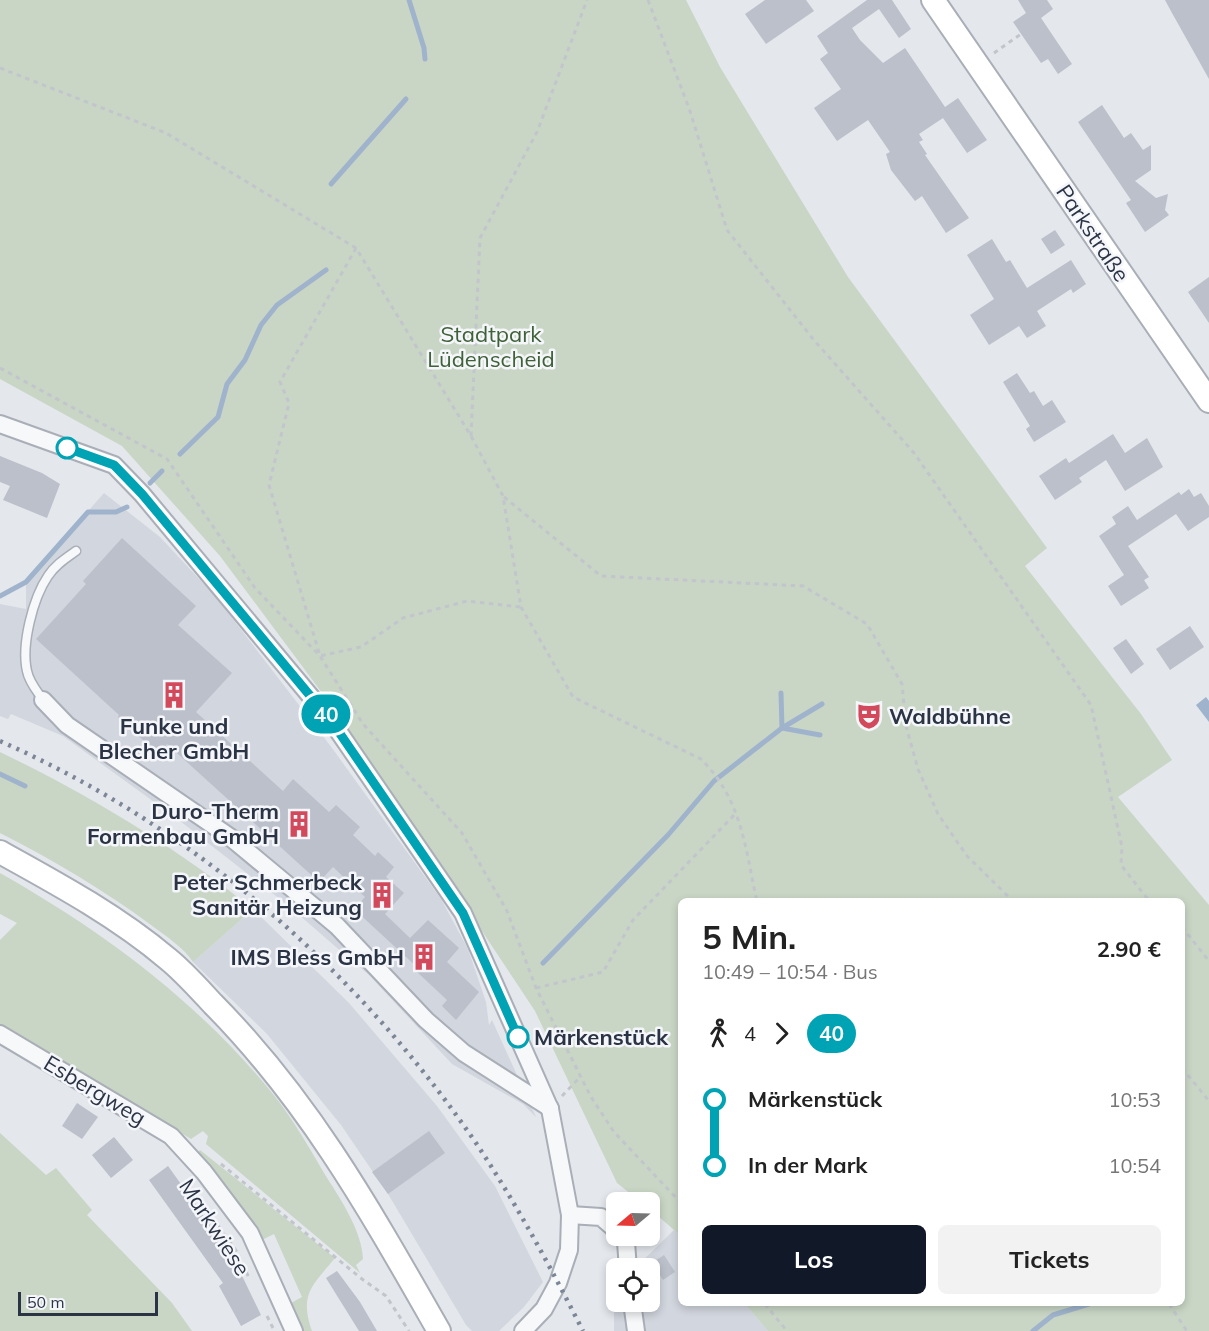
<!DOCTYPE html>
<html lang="de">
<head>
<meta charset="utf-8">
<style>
	:root { --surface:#fff; --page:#f2f2f2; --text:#222; --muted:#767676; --accent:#111827 }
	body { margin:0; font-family:Mulish,sans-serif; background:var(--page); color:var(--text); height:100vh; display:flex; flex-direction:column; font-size:22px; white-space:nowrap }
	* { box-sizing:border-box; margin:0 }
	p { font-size:20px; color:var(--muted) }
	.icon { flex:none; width:33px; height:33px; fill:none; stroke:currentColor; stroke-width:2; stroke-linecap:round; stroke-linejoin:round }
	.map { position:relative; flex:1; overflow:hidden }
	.details { position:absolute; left:678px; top:898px; width:507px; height:408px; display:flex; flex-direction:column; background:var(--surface); border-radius:9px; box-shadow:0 3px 9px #0003 }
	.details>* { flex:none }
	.badge { padding:0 12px; border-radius:20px; font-size:21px; line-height:39px }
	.needle { width:39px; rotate:251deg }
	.fabs { position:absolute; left:606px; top:1192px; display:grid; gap:12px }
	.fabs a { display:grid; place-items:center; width:54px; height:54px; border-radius:9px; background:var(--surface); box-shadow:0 3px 9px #0003; font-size:30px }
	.scale { position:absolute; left:18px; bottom:15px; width:140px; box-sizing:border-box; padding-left:6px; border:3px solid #2b3445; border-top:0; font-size:16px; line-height:21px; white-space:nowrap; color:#2b3445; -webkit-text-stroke:4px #f4f6f9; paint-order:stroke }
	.map>.badge { position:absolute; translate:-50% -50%; box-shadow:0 0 0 3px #fff }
	.legs { display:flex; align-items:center; gap:9px; height:66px; padding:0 24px; font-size:20px }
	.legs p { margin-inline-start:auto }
	.overview { display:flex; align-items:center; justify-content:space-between; height:102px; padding:0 24px }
	h1 { font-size:33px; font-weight:700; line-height:45px }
	.button { display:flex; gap:12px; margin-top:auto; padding:12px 24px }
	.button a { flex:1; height:69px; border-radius:9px; background:var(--accent); color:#fff; font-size:24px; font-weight:700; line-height:69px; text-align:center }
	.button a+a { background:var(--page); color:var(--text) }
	ul { padding:0 24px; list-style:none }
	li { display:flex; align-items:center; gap:21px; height:66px; font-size:22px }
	li i { display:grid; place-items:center; width:9px; height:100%; margin:0 8px; background:currentColor }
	li i::after { content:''; width:15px; height:15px; margin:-8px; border:4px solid; border-radius:50%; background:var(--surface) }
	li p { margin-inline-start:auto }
	li:first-child i { background:linear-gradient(#0000 50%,currentColor 0) }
	li:last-child i { background:linear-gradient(currentColor 50%,#0000 0) }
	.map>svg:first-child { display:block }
</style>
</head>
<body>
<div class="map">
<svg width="1209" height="1331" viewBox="0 0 1209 1331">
	<rect width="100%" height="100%" fill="#e4e7ec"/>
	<g fill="#d2d6de">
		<polygon points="104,493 160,537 216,597 332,748 441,899 468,949 486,1002 489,1025 492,1020 536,1117 523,1104 452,1064 369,975 344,954 290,907 175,817 63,736 11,714 8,719 0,716 0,604 26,609 26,582"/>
		<polygon points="253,909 349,1003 437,1106 495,1186 543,1282 524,1307 499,1331 472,1331 466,1325 388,1194 341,1125 267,1034 193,962"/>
		<polygon points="674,1230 681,1236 681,1304 745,1304 768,1331 614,1331 614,1288 616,1286 616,1302 650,1302 650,1269 634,1269"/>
	</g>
	<g fill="#c9d6c5">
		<polygon points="0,0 686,0 720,67 848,277 1047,548 1025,566 1141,714 1172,760 1118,797 1209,905 1209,1331 768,1331 745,1304 1182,1304 1182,902 681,902 681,1236 650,1209 650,1203 642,1203 617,1183 535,1011 340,717 220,556 122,446 0,379"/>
		<path d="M0,752c91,44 174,94 253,157l-60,53c-9,-14 -27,-26 -42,-37 -47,-35 -98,-65 -151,-92z"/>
		<path d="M0,873c99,56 189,122 263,209 24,27 43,60 61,91 15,24 38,57 39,86l-7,6 4,8 -154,-129 2,-8 -5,-5 -12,8 -191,-115v-84l17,-17 -17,-9z"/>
		<polygon points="0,1133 46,1175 56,1168 92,1210 87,1215 172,1303 192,1331 0,1331"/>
		<path d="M200,1150l135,108c-23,28 -36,36 -23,73h-10l-11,-28 11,-6 -28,-63 -12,6 -66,-86z"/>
	</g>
	<polygon fill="#9fb4cc" points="1206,697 1209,701 1209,722 1196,705"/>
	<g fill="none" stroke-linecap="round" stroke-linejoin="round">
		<g stroke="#9fb4cc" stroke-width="5">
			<polyline points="409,0 424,48 425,59"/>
			<polyline points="331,184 406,99"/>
			<polyline points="180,454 218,417 227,384 245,360 261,325 277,305 326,270"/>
			<polyline points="150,483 162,471"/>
			<polyline points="0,596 26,582 88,512 116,512 127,507"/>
			<polyline points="781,693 782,728 820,735"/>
			<polyline points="0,774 25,786"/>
			<polyline points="543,963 668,835 714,781 782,728 822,704"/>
			<polyline points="1033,1331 1053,1315 1089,1304"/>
		</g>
	</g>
	<g fill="#bbc0ca">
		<polygon points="765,0 806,0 814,11 766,44 745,14"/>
		<polygon points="867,0 892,0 911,29 899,38 879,9 852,28 860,40 883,63 905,48 945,107 958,98 987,140 967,153 943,118 919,134 923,140 919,142 927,154 925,155 969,218 946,233 922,196 915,201 891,170 886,154 890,152 868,120 837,141 814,108 841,89 820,59 828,53 817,36"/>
		<polygon points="1018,0 1047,0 1053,9 1041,18 1072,64 1058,74 1048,59 1041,63 1013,22 1026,13"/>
		<polygon points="1165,0 1209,0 1209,79 1172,13"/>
		<polygon points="1102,105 1124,138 1131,133 1143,150 1151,145 1151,170 1135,181 1156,198 1168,194 1165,210 1169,215 1145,232 1126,203 1131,200 1078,122"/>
		<polygon points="1055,230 1065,245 1051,254 1041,239"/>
		<polygon points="992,239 1006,262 1010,260 1027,288 1071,260 1086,284 1073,293 1071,289 1037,311 1046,326 1027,338 1019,326 989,345 970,315 994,299 967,255"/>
		<polygon points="1209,277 1209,323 1188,292"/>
		<polygon points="1017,373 1030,393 1034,391 1043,406 1052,400 1066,422 1034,442 1026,429 1030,426 1003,382"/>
		<polygon points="1113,434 1125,453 1147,438 1163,467 1125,491 1106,460 1079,478 1082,482 1055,500 1039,476 1066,458 1069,463"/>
		<polygon points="0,456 42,473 60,484 47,518 3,500 10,486 0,482"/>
		<polygon points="1189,489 1194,497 1201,493 1209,506 1209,517 1188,531 1176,514 1128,546 1149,577 1144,580 1149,588 1121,606 1108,586 1124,575 1099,536 1116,524 1112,517 1128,506 1137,520 1179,492 1181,495"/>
		<polygon points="122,538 196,606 178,625 232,673 196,712 283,791 293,779 329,812 336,805 360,827 353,835 375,856 378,852 394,867 386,877 404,893 385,914 410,938 428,920 459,948 447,962 479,992 456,1020 442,1006 447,1000 417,972 419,969 354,909 365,897 333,867 319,882 167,744 158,754 118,717 119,715 36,639 86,584 83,581"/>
		<polygon points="1190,626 1204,647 1170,670 1156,649"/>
		<polygon points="1126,639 1144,664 1131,674 1113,648"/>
		<polygon points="77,1103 98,1117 82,1139 62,1126"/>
		<polygon points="429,1131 445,1153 388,1194 372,1172"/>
		<polygon points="114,1137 133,1160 111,1178 92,1155"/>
		<polygon points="168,1166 232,1255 261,1315 241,1326 219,1286 223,1283 149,1180"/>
		<polygon points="664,1255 675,1272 663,1280 652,1263"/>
		<polygon points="337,1271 360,1302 377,1331 359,1331 326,1278"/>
	</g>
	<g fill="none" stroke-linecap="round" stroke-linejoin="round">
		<defs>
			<path id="lane" d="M43,700c-6,-9 -14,-18 -16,-29 -6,-26 6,-73 21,-95 7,-11 18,-18 28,-25"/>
			<g id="street">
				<polyline points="0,424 114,465 142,494 332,722 463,913 550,1109 570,1215 569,1250 558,1283 544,1309 523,1331"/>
				<polyline points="43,700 67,725 230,837 337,926 426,1020 464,1053 550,1108"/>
				<polyline points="0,1034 171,1136 204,1172 250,1233 294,1331"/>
				<polyline points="570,1215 601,1217 616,1230"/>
				<polyline points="621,1236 626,1242 628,1269"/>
				<polyline points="632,1302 636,1331"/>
			</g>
			<g id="secondary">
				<polyline points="933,0 1209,401"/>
				<path d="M0,852c58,32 117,64 168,107 16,13 31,30 45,45 97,98 158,208 226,327"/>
			</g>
		</defs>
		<use href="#lane" stroke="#a9aeb7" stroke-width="11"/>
		<use href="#street" stroke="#a9aeb7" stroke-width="20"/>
		<use href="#secondary" stroke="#a9aeb7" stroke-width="26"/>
		<g stroke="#c2c5cb" stroke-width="3" stroke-dasharray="4.5 4.5" stroke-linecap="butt">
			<polyline points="648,0 690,111 727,230 813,339 914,453 1091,705 1122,847 1121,865 1150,902"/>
			<polyline points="994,53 1021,34"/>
			<path d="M0,68l166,65 190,115 115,188 32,60 18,111 52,90 128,62c41,41 44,88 56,143"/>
			<polyline points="356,248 280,382 289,403 269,485 320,656 361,647 403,618 467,601 521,607"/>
			<polyline points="0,368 167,459 255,588 320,656 363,724 462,833 507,911 536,988 591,1097 614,1132 681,1203"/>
			<polyline points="471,436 480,238 537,132 587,0"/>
			<polyline points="504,497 601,576 803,586 867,624 902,684 906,726 918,769 938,814 967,856 1014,902"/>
			<polyline points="1182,927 1209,961"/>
			<polyline points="536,988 603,972 633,920 737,812"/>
			<polyline points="1182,1068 1209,1101"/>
			<polyline points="562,1096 580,1077"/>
			<polyline points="221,1164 362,1279 386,1296 409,1331"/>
			<polyline points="187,1182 237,1252 250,1280"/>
			<polyline points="765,1304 787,1331"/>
			<polyline points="1169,1304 1187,1331"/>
			<polyline points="267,1316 273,1328"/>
		</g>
		<use href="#lane" stroke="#f7f8fa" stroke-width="8"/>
		<use href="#street" stroke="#f7f8fa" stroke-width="16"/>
		<use href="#secondary" stroke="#fff" stroke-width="22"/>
		<path stroke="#7d8696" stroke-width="4.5" stroke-dasharray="3 6" stroke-linecap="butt" d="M0,741c194,86 359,230 478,405 39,59 73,122 105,185"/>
	</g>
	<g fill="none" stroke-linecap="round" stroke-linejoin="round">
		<defs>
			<polyline id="line-1" points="67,448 114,465 142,494 332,722 463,913 518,1037"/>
		</defs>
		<use href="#line-1" stroke="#fff" stroke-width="14"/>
		<use href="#line-1" stroke="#00a3b4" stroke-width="9"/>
	</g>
	<defs>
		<symbol id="building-bare" viewBox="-9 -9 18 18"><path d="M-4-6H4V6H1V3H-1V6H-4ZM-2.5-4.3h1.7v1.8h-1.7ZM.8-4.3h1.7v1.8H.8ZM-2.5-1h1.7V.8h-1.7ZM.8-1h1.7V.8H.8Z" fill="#d1495b" stroke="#f4f6f9" stroke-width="2.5" paint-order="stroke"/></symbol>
		<symbol id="theatre-bare" viewBox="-9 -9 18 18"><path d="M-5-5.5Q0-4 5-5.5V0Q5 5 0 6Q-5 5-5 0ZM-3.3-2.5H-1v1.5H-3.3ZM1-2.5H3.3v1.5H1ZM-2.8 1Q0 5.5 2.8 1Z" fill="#d1495b" stroke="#f4f6f9" stroke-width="2.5" paint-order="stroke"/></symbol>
	</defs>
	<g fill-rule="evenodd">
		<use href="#building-bare" x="155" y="676" width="38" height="38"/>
		<use href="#theatre-bare" x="850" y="697" width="38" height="38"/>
		<use href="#building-bare" x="280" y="805" width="38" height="38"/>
		<use href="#building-bare" x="363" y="876" width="38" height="38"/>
		<use href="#building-bare" x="405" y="938" width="38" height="38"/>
	</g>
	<g fill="#fff" stroke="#00a3b4" stroke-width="3">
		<circle cx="67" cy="448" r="10"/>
		<circle cx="518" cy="1037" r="10"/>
	</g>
	<g text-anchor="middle" stroke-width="5" stroke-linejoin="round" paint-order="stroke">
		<g font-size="22" fill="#2b3445" stroke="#f4f6f9">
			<text transform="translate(1093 233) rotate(56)" y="8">Parkstraße</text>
			<text transform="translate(95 1090) rotate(31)" y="8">Esbergweg</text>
			<text transform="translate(215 1227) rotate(57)" y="8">Markwiese</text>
		</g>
		<g font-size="22" fill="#3f6138" stroke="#f4f6f9">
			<text x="491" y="342">Stadtpark<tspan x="491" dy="25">Lüdenscheid</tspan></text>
		</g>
		<g font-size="22" font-weight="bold" fill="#2b3445" stroke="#f4f6f9" text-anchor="end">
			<text x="889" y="724" text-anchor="start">Waldbühne</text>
			<text x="174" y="734" text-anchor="middle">Funke und<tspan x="174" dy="25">Blecher GmbH</tspan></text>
			<text x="279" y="819">Duro-Therm<tspan x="279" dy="25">Formenbau GmbH</tspan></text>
			<text x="362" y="890">Peter Schmerbeck<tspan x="362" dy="25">Sanitär Heizung</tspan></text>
			<text x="404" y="965">IMS Bless GmbH</text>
		</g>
		<g font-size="22" font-weight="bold" fill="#2b3445" stroke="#f4f6f9" text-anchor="start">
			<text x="534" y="1045">Märkenstück</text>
		</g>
	</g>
</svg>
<div class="fabs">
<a><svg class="needle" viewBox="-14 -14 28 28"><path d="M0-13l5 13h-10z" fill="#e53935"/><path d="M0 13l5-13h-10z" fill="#767676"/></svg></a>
<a><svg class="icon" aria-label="locate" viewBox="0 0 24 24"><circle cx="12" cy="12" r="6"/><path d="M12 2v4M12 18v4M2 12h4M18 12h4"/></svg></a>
</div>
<div class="scale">50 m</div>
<b class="badge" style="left:326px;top:714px;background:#00a3b4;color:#fff">40</b>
<section class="details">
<div class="overview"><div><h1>5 Min.</h1><p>10:49 – 10:54 · Bus</p></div><b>2.90 €</b></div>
<div class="legs"><svg class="icon" aria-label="walk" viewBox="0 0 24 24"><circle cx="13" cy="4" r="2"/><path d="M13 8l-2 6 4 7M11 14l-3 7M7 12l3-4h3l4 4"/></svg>4<svg class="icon" aria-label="forward" viewBox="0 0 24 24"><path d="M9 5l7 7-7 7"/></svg><b class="badge" style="background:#00a3b4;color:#fff">40</b></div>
<ul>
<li><i style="color:#00a3b4"></i><b>Märkenstück</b><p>10:53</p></li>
<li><i style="color:#00a3b4"></i><b>In der Mark</b><p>10:54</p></li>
</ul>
<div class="button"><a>Los</a><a>Tickets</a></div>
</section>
</div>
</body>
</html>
